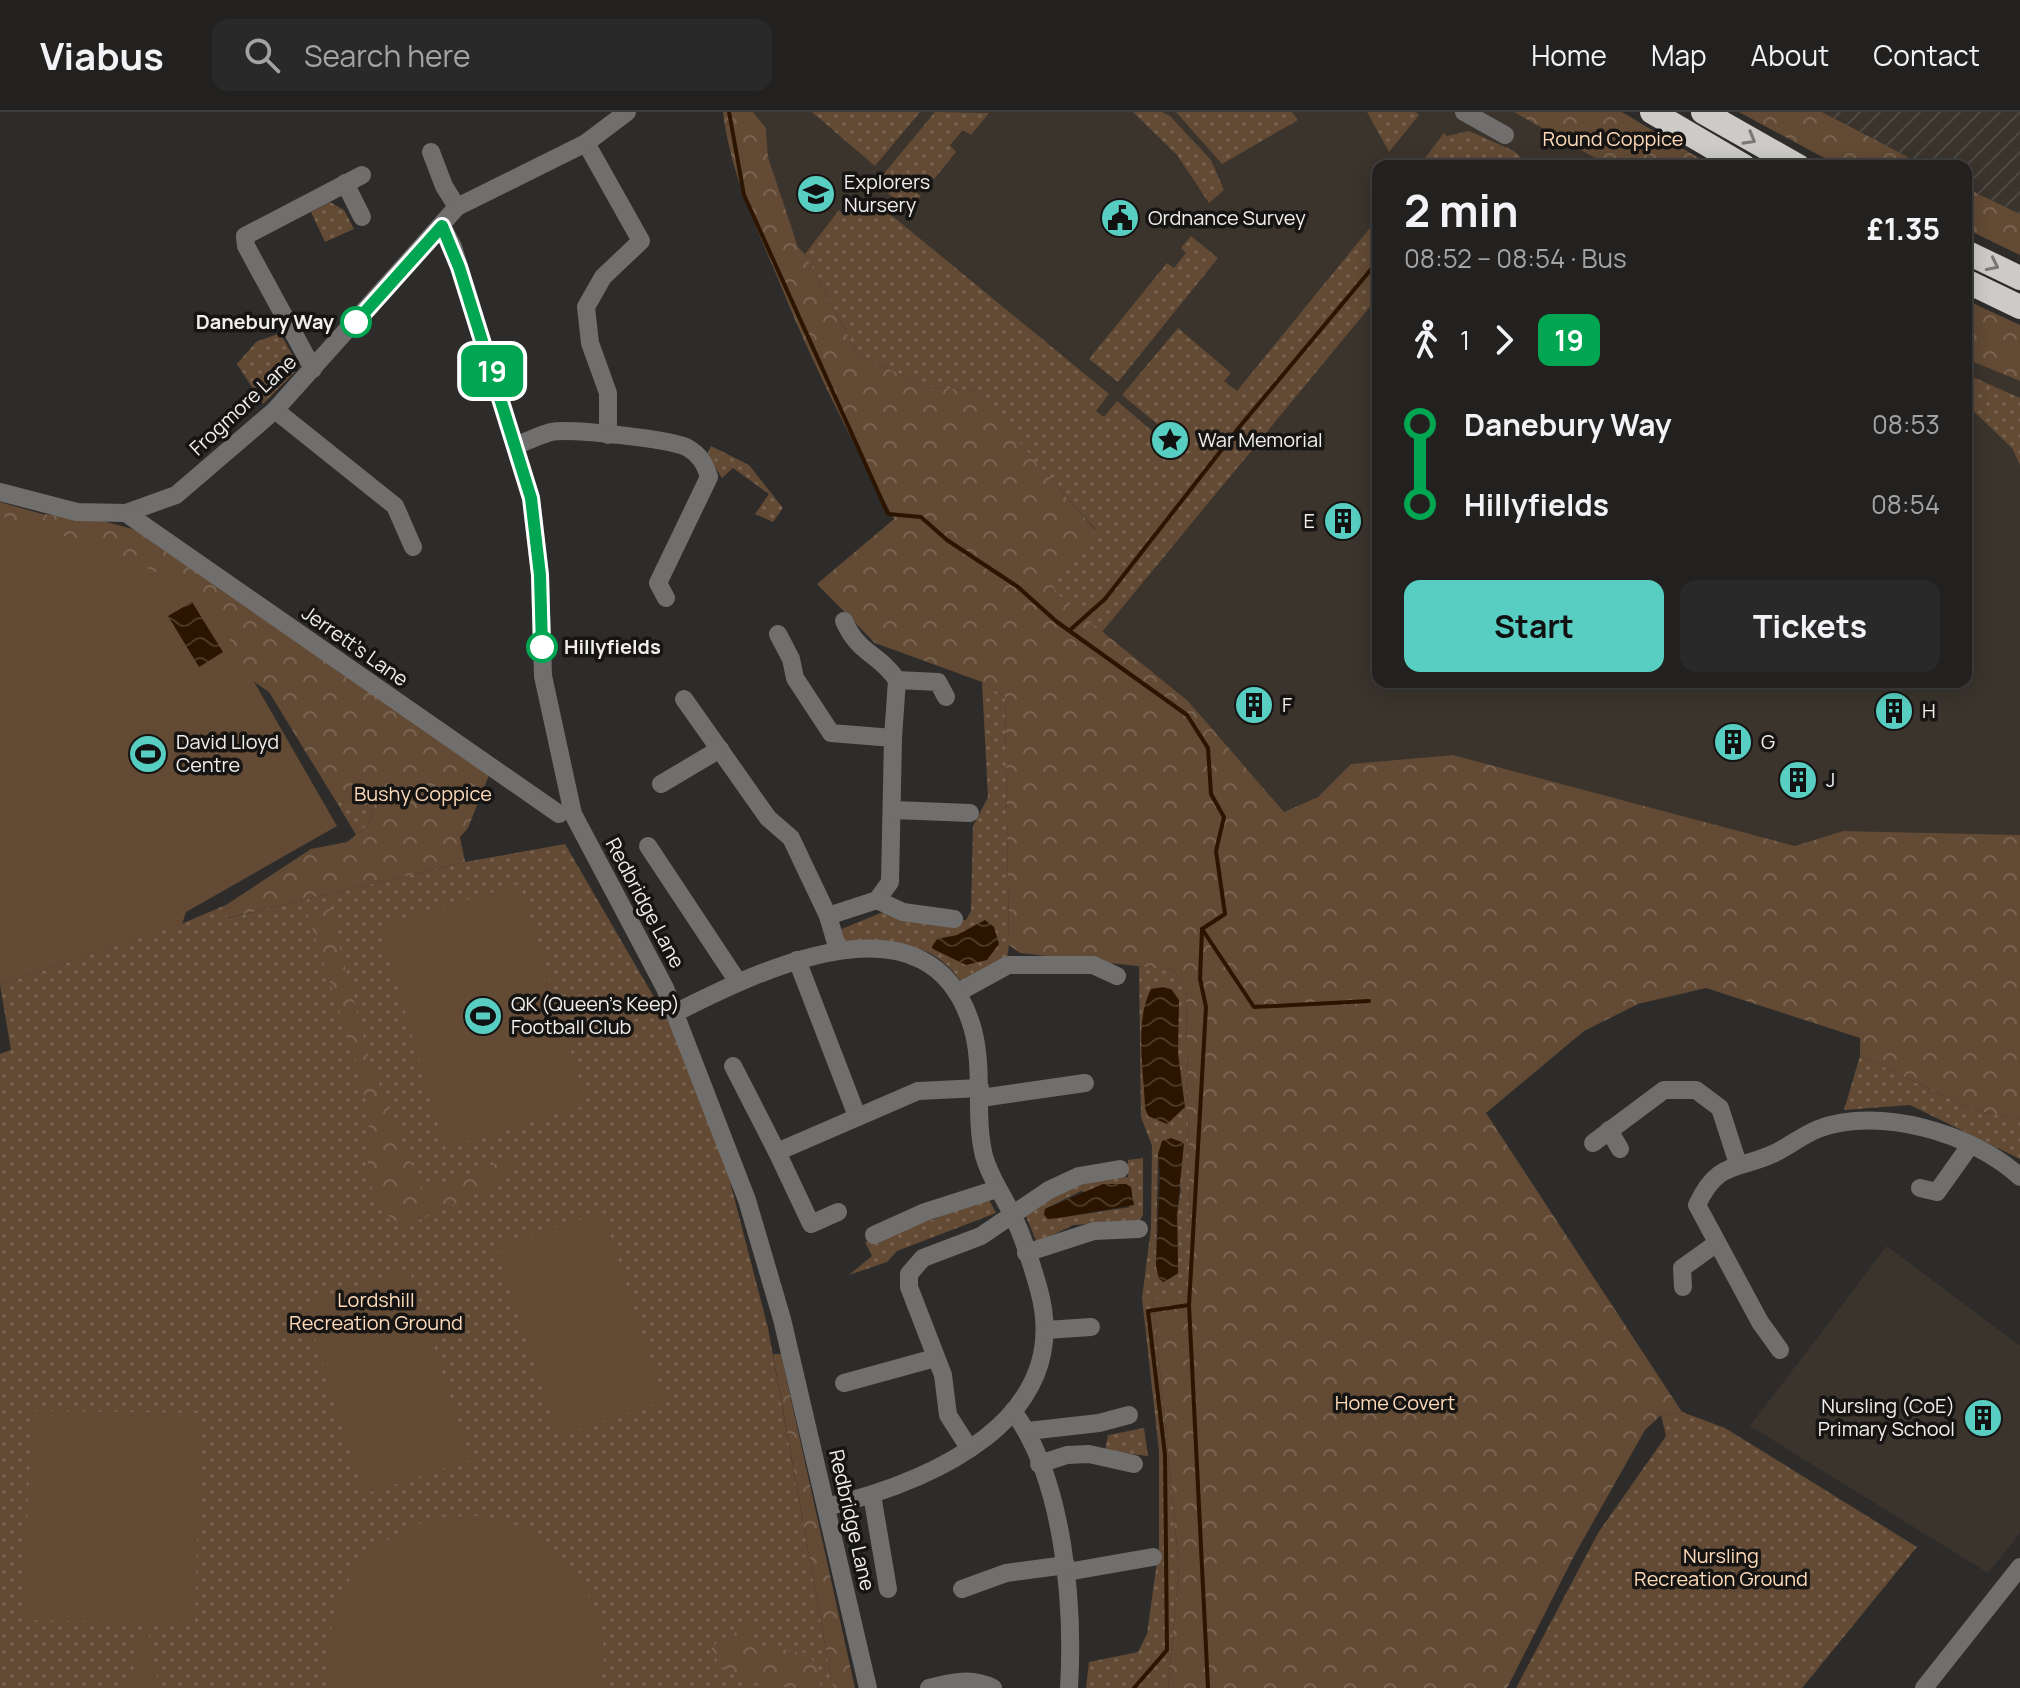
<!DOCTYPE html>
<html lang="en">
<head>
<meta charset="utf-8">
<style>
	:root { --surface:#222120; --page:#2a2929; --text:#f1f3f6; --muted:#a2a3a5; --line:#3f3e3e; --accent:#57cec1 }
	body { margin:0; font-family:Manrope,sans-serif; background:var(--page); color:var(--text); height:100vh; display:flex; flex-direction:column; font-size:30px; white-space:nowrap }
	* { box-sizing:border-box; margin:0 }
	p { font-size:26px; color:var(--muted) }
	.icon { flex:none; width:44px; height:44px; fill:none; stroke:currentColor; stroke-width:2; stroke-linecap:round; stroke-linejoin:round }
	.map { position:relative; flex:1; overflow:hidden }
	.sheet { position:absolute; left:1372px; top:48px; width:600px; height:528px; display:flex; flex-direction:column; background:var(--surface); border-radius:16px; box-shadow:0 4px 20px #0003,0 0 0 2px var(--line) }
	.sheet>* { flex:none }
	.badge { padding:0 16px; border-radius:12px; font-size:28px; line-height:52px }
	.map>.badge { position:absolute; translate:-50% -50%; box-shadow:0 0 0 4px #fff }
	.legs { display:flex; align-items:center; gap:12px; height:88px; padding:0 32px; font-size:26px }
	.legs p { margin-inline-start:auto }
	.head { display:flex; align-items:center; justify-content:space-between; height:136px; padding:0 32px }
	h1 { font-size:44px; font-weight:700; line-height:60px }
	.button { display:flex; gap:16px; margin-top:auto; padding:16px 32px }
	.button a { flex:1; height:92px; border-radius:16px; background:var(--accent); color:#111; font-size:32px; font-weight:700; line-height:92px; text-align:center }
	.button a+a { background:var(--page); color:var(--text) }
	ul { padding:0 32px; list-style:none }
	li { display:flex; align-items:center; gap:28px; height:80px; font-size:30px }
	li i { display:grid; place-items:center; width:12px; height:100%; margin:0 10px; background:currentColor }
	li i::after { content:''; width:20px; height:20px; margin:-10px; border:6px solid; border-radius:50%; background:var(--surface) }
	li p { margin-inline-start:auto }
	li:first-child i { background:linear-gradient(#0000 50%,currentColor 0) }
	li:last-child i { background:linear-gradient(currentColor 50%,#0000 0) }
	header { display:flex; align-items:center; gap:48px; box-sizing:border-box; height:112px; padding:0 40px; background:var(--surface); border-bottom:2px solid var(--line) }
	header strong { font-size:38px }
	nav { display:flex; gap:44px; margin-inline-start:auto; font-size:28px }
	.search { width:560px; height:72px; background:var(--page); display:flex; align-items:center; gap:20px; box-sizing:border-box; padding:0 28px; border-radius:16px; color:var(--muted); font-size:30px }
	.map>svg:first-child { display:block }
</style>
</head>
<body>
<header>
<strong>Viabus</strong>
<div class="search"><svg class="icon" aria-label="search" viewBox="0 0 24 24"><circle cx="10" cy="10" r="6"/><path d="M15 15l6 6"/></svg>Search here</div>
<nav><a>Home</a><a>Map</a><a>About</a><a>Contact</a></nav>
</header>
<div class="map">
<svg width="2020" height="1576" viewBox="0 0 2020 1576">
	<defs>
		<pattern id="industrial-furrows" width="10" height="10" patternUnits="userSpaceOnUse" patternTransform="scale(2)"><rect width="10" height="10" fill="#3a342d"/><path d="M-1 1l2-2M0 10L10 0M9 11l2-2" fill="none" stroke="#4d4842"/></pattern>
		<pattern id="grass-dots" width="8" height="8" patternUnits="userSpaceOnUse" patternTransform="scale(2)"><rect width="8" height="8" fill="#624a34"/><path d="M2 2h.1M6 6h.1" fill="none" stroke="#796452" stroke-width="1.8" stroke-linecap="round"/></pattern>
		<pattern id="forest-crowns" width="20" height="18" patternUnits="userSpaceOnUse" patternTransform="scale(2)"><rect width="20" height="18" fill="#624a34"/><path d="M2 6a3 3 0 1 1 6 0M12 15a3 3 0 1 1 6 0" fill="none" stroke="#796452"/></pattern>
		<pattern id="water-waves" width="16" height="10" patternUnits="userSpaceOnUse" patternTransform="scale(2)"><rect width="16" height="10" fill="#2c1500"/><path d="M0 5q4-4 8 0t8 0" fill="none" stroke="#4b3726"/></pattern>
	</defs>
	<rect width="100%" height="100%" fill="#2e2c2a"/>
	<g fill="#3a342d">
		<polygon points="753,0 1514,0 1609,54 1378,54 1378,570 1966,570 1966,247 2020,269 2020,723 1843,719 1795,734 1453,643 1351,652 1318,685 1284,701 1188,589 1061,486 798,135 768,45 766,16"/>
		<polygon points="1887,1134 2020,1234 2020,1421 1988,1461 1750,1314"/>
	</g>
	<polygon fill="url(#industrial-furrows)" points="1822,0 2020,0 2020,102 1966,76 1966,54 1925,54"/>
	<g fill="url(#grass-dots)" fill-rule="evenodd">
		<polygon points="812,0 920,0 875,54"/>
		<polygon points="935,0 989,1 971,23 963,18 950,33 956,40 934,67 927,62 914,78 921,84 909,99 876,71"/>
		<polygon points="1133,0 1162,0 1170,4 1211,48 1224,78 1209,91 1177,43"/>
		<polygon points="1176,0 1292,0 1298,8 1222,52"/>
		<polygon points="1367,0 1416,0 1419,3 1389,40"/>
		<polygon points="1469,19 1514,39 1530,54 1419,54 1444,21 1447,24"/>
		<polygon points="868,84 1109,282 1096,299 1104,305 1117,289 1173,337 1182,326 1175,320 1172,324 1122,283 1178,216 1231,261 1224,269 1237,279 1378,106 1378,185 1102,520 1061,486 1051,473 1095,417 1001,310 991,289 977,279 928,275 858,243 805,142 839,98 842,101 851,92 857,97"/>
		<polygon points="330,90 344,98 354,117 325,130 311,100"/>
		<polygon points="1191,124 1218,146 1118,270 1089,247 1167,151 1174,156 1186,141 1181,136"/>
		<polygon points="280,221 297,251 295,260 263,292 237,252 256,230"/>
		<polygon points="1966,262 2020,286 2020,353 2012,336 1966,292"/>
		<polygon points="711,334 749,353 783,396 773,410 755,402 769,382 733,356 722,366 707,343"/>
		<path d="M982,570l23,15 4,247 -2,16 -45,23c-33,-47 -67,-38 -117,-37l-6,-16 44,-18 31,8h52l5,-9 2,-85 15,-29z"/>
		<polygon points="355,686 374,700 368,713 356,723 337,691"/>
		<polygon points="565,732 705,973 768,1216 833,1576 0,1576 0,942 11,938 0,873 181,812 226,793 228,806 465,750"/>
		<path d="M1139,854l34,4 13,15 5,311 -38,4 26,267 -11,121h-82l3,-26 49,-10 9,-18 12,-87v-96l-17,-153 9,-70 1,-82 -11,-29zM1158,1042l23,35 -4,25 1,59 -14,9 -8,-16z"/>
		<polygon points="1860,944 1974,998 2020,1007 2020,1047 1910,993 1844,998"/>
		<path d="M1143,1046v57l-4,6 -66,4 -36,18 -12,-29c33,-21 63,-37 103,-37v-17zM1081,1079l50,16 -73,11 -13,-9z"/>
		<polygon points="987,1084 996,1101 897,1139 887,1150 849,1163 872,1144 865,1130 875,1129 925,1104 932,1108"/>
		<polygon points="1682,1300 1725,1316 1917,1435 1802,1576 1516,1576 1598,1421 1666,1324 1661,1303"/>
		<polygon points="1144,1316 1148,1344 1105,1339 1108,1323"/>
	</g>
	<g fill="url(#forest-crowns)">
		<path d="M723,0h30l13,16 2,29 30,90 7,7 53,101 70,32 49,4 14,10 11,21 93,108 -43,55 9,13 127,103 96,111 34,-15 33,-33 102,-9 342,91 48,-15 177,4v284l-46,-9 -114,-54v-18l-154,-50 -68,16 -54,27 -98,82 196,299 -21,3 -16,15 -70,124 -68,134h-339l11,-121 -26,-268 38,-3 -5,-311 -13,-15 -153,-17 -11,-8 -4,-248 -23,-15 -107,-39 -58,-59 77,-65c-39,-73 -77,-145 -108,-221 -25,-62 -55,-119 -63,-186z"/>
		<polygon points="1514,0 1622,0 1712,54 1609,54"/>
		<polygon points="1739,0 1822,0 1925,54 1839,54"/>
		<polygon points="1966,76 2020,102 2020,143 1966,117"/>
		<polygon points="1966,188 2020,213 2020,269 1966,247"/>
		<polygon points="0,390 42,402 99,408 144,420 489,663 468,716 460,725 465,750 227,806 226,793 311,737 347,730 368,713 374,700 355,686 337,691 269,580 253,569 0,449"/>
		<polygon points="329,795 370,949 422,1079 509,1047 511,1058 490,1076 404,1115 385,1101 370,1072 365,1025 371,1010 354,943 307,800"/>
		<polygon points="773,1242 781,1242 855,1576 833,1576"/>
		<path d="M749,1507l4,22 12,6 41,6 9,10 6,25c-40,0 -95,0 -110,-39l8,-8 12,-2 11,-18z"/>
	</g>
	<g fill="#624a34">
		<polygon points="0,404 114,440 204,483 337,714 186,800 182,812 0,873"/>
		<polygon points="520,772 587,993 445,1036 380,814"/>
		<polygon points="603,1100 664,1289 559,1324 497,1134"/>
		<polygon points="409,1158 471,1348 365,1382 304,1193"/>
		<polygon points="32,1299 200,1301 195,1511 23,1508"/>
		<path d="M479,1404c15,4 35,6 48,14 53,32 91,95 72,158h-267c-13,-79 20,-143 98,-168 15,-5 34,-3 49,-4z"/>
		<polygon points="140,1518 149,1518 149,1534 160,1576 130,1576"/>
	</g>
	<g fill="url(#water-waves)">
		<polygon points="192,490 223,540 199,555 168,504"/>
		<polygon points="985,808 994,815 999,832 987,848 966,853 931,836 937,827 957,823"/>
		<path d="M1164,875l8,3 7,10 -1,53 7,54 -18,17 -19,-8 -3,-8c-1,-37 -11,-86 6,-119z"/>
		<polygon points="1171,1026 1184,1031 1177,1102 1178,1161 1164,1170 1159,1167 1156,1154 1160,1062 1158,1042 1162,1029"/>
		<polygon points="1103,1072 1126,1072 1131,1075 1134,1093 1058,1106 1048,1107 1044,1103 1045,1097"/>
	</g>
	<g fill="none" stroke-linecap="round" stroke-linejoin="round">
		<g stroke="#2c1500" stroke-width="4">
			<polyline points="729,0 744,83 888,402 921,405 947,428 1018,475 1057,510 1187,603 1208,636 1211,682 1224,705 1216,739 1225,802 1202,817 1200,867 1206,895 1189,1193 1208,1576"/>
			<polyline points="1458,54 1459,52"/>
			<polyline points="1070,518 1105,487 1241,313 1378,149"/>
			<polyline points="1202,817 1254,895 1369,889"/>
			<polyline points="1134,1576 1167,1538 1165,1343 1148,1199 1189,1193"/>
		</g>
		<g stroke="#706f6e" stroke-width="18">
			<polyline points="1464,0 1505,23"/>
			<polyline points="586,31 641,129 603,165 586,195 590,231 608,281 608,323"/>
			<polyline points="431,40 444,74 457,95"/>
			<polyline points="345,71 362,105"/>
			<polyline points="442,114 453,135 531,386 540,463 543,564 573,702 665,876 747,1088 782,1207 868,1576"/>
			<polyline points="313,257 246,134 245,124 362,63"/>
			<polyline points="275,298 395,394 413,435"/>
			<path d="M516,333c12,-4 24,-10 35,-13 18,-4 121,7 137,16 12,7 17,16 21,29l-51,106 8,15"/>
			<polyline points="0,380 77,400 126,401 176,383 275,298 457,95 586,31 627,0"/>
			<polyline points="126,401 559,702"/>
			<path d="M844,509c16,35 34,31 53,59"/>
			<polyline points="778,522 791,547 795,566 831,621 893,626 890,770 877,788 828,804"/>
			<polyline points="684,587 768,706 791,726 828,804 838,838"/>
			<polyline points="893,626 897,568 938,570 946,585"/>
			<polyline points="661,672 720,637"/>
			<polyline points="894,698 970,701"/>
			<polyline points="648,734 738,870"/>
			<polyline points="877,788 903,800 954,807"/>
			<polyline points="797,848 857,1004"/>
			<polyline points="957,881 1008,853 1093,853 1117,864"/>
			<path d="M675,901c87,-44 258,-128 298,17 11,41 1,85 11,126 6,22 19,39 29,60 11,22 19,49 26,74 36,131 -110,192 -213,217"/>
			<polyline points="733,954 777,1040"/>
			<polyline points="981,986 1085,971"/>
			<polyline points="1609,1018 1620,1037"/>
			<polyline points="1593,1031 1664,978 1696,978 1720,996 1738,1052"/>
			<polyline points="1920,1076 1937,1080 1969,1035"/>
			<polyline points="838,1100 811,1112 777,1040 918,979 980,976"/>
			<polyline points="874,1123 925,1100 997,1077"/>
			<polyline points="1026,1141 1094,1119 1139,1117"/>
			<polyline points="1683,1175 1682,1156 1717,1131"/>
			<polyline points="1046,1218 1091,1215"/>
			<path d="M1780,1238l-20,-28 -63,-117c21,-45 39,-34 78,-52 14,-7 28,-18 43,-24 61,-23 155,4 202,48"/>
			<polyline points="844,1271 935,1246"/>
			<path d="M1013,1299c51,69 61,193 56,277"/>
			<polyline points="1028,1319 1099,1311 1129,1303"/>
			<polyline points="969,1336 948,1303 943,1263 909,1175 909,1162 923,1146 981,1124 1049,1078 1079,1064 1120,1057"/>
			<polyline points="1039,1352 1067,1343 1089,1342 1134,1352"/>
			<polyline points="872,1383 888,1477"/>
			<polyline points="1067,1460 1153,1445"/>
			<polyline points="962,1477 1006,1461 1066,1453"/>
			<path d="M929,1576c22,-6 43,-11 64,0"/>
			<polyline points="1924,1576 2020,1455"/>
		</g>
		<g stroke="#cdcbc8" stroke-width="24">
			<polyline points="1652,0 1744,54"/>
			<polyline points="1703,0 1798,54"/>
			<polyline points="1966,140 2020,166"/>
			<polyline points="1966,169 2020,195"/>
		</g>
	</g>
	<defs><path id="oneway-chevron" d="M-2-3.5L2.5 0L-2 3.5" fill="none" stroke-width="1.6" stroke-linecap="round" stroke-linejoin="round" transform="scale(2)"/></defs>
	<g stroke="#7b7977">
		<use href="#oneway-chevron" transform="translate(1750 27) rotate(30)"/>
		<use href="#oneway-chevron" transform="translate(1993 153) rotate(26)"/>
	</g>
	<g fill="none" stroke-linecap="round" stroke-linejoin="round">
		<defs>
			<polyline id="line-1" points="356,210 442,114 459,155 531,386 540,463 542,535"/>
		</defs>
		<use href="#line-1" stroke="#fff" stroke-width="18"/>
		<use href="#line-1" stroke="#00a651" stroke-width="12"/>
	</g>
	<defs>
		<symbol id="school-disc" viewBox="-11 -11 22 22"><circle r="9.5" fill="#57cec1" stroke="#161514"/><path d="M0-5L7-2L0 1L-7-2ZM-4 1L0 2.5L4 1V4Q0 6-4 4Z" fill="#111"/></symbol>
		<symbol id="civic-disc" viewBox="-11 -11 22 22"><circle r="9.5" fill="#57cec1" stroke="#161514"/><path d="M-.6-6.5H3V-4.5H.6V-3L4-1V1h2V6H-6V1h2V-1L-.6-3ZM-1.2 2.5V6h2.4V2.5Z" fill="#111"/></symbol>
		<symbol id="sight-disc" viewBox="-11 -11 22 22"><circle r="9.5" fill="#57cec1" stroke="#161514"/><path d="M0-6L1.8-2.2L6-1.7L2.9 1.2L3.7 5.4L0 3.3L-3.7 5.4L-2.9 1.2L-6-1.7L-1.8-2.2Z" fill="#111"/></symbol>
		<symbol id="building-disc" viewBox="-11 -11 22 22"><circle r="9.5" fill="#57cec1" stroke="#161514"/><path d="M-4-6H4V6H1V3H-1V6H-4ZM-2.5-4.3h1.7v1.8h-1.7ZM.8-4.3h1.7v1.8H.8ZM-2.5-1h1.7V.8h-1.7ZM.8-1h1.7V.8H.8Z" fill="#111"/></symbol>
		<symbol id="stadium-disc" viewBox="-11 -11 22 22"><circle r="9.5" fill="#57cec1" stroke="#161514"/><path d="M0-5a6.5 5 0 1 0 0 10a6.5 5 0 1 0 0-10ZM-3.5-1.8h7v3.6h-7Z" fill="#111"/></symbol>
	</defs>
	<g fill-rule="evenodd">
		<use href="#school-disc" x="794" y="60" width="44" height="44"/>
		<use href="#civic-disc" x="1098" y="84" width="44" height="44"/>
		<use href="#sight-disc" x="1148" y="306" width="44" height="44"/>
		<use href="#building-disc" x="1321" y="387" width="44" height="44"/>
		<use href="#building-disc" x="1232" y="571" width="44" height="44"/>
		<use href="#building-disc" x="1872" y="577" width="44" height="44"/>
		<use href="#building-disc" x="1711" y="608" width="44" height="44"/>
		<use href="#stadium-disc" x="126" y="620" width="44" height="44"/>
		<use href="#building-disc" x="1776" y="646" width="44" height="44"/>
		<use href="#stadium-disc" x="461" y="882" width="44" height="44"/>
		<use href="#building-disc" x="1961" y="1284" width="44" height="44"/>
	</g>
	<g fill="#fff" stroke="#00a651" stroke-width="4">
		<circle cx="356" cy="210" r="14"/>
		<circle cx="542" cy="535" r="14"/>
	</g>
	<g text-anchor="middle" stroke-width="7" stroke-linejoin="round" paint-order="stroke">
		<g font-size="20" fill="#fedab9" stroke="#161514">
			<text x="1613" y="34">Round Coppice</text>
			<text x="423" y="689">Bushy Coppice</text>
			<text x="376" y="1195">Lordshill<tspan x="376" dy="23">Recreation Ground</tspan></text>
			<text x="1395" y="1298">Home Covert</text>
			<text x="1721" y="1451">Nursling<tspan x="1721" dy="23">Recreation Ground</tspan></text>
		</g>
		<g font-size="20" fill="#f0efed" stroke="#161514" text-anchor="start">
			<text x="844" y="77">Explorers<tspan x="844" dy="23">Nursery</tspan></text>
			<text x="1148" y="113">Ordnance Survey</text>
			<text x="1198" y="335">War Memorial</text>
			<text x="1315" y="416" text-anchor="end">E</text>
			<text x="1282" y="600">F</text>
			<text x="1922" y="606">H</text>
			<text x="176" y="637">David Lloyd<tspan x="176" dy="23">Centre</tspan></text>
			<text x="1761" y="637">G</text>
			<text x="1826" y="675">J</text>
			<text x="511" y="899">QK (Queen's Keep)<tspan x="511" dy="23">Football Club</tspan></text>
			<text x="1955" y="1301" text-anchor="end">Nursling (CoE)<tspan x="1955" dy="23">Primary School</tspan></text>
		</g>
		<g font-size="20" font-weight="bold" fill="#f0efed" stroke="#161514" text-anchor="end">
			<text x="334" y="217">Danebury Way</text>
			<text x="564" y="542" text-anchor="start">Hillyfields</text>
		</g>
		<g font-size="20" fill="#f0efed" stroke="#161514">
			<text transform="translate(243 293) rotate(-43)" y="7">Frogmore Lane</text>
			<text transform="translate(355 534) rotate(35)" y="7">Jerrett's Lane</text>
			<text transform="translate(645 791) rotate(62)" y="7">Redbridge Lane</text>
			<text transform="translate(852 1408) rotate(77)" y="7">Redbridge Lane</text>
		</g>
	</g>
</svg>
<b class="badge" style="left:492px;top:259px;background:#00a651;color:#fff">19</b>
<section class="sheet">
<div class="head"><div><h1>2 min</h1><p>08:52 – 08:54 · Bus</p></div><b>£1.35</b></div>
<div class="legs"><svg class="icon" aria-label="walk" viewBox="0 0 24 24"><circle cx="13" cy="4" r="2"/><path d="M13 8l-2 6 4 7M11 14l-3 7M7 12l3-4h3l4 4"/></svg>1<svg class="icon" aria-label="forward" viewBox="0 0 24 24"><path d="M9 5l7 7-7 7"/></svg><b class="badge" style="background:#00a651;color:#fff">19</b></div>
<ul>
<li><i style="color:#00a651"></i><b>Danebury Way</b><p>08:53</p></li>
<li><i style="color:#00a651"></i><b>Hillyfields</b><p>08:54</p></li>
</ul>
<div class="button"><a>Start</a><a>Tickets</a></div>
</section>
</div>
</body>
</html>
